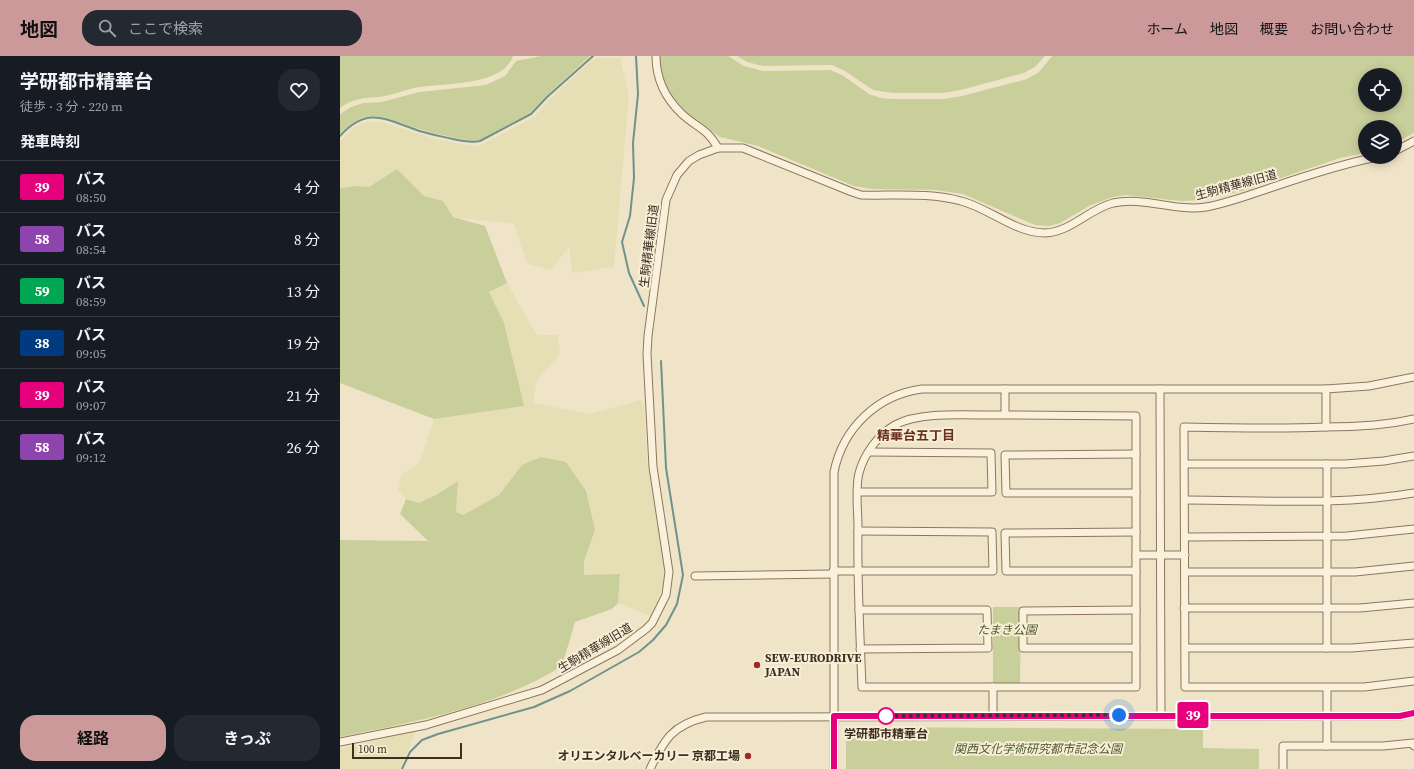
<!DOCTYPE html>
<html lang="ja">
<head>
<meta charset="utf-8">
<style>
	:root { --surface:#171b24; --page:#242831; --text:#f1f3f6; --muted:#9ea1a6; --line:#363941; --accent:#cc999b }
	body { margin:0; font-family:"Source Serif 4","Noto Sans JP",serif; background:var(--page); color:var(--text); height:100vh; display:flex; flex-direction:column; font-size:15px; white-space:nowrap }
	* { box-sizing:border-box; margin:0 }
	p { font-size:13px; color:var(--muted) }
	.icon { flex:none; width:22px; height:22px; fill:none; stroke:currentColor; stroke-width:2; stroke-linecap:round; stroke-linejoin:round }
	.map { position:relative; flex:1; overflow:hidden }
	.side { display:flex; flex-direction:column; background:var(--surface); width:340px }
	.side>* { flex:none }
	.badge { padding:0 8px; border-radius:3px; font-size:14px; line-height:26px }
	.controls { position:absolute; left:1018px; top:12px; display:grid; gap:8px }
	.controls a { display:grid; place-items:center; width:44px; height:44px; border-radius:50%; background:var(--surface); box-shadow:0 2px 10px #0003; font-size:20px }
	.scale { position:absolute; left:12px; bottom:10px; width:110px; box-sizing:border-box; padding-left:4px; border:2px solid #3d2e20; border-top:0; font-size:11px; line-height:14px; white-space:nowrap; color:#3d2e20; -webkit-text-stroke:3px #f7eed8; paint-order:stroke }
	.you { position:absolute; width:20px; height:20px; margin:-10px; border:3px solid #fff; border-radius:50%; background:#1a73e8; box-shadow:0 0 0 6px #1a73e833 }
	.map>.badge { position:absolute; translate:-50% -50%; box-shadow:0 0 0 2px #fff }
	h2 { padding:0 20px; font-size:15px; line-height:36px }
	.round { display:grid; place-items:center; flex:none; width:42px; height:42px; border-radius:16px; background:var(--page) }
	.overview { display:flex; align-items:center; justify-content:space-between; height:68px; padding:0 20px }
	h1 { font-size:19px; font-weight:700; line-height:30px }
	.cta { display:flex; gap:8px; margin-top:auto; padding:8px 20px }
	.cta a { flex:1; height:46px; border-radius:16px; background:var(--accent); color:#111; font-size:16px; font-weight:700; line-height:46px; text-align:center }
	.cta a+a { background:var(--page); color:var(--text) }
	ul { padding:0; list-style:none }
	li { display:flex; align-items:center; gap:12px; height:52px; padding:0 20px; border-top:1px solid var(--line) }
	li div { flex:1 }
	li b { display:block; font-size:15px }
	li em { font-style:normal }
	li .badge { min-width:44px; font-weight:700; text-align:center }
	header { display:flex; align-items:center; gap:24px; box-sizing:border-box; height:56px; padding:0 20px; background:var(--accent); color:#111 }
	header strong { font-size:19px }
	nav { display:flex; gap:22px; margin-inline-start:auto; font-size:14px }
	.search { width:280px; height:36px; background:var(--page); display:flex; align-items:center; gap:10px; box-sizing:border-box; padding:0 14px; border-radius:16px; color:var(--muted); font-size:15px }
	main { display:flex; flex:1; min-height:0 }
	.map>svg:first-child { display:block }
</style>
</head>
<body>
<header>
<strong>地図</strong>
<div class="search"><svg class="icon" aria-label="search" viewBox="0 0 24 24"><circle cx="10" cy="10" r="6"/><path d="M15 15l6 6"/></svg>ここで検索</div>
<nav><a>ホーム</a><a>地図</a><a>概要</a><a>お問い合わせ</a></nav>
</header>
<main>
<section class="side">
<div class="overview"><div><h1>学研都市精華台</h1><p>徒歩 · 3 分 · 220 m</p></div><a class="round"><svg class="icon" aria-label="heart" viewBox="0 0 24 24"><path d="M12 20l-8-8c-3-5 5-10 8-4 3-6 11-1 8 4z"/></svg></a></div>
<h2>発車時刻</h2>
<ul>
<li><span class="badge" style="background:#e6007e;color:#fff">39</span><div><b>バス</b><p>08:50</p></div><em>4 分</em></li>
<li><span class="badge" style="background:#8e44ad;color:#fff">58</span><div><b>バス</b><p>08:54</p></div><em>8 分</em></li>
<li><span class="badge" style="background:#00a651;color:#fff">59</span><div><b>バス</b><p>08:59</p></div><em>13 分</em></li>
<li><span class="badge" style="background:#003b80;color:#fff">38</span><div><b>バス</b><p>09:05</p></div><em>19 分</em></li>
<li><span class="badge" style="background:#e6007e;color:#fff">39</span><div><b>バス</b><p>09:07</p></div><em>21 分</em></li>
<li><span class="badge" style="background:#8e44ad;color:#fff">58</span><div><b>バス</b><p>09:12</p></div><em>26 分</em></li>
</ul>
<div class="cta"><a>経路</a><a>きっぷ</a></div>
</section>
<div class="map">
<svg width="1074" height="713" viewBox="0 0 1074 713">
	<rect width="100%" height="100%" fill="#f0e4c8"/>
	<g fill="#e6deb5">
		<polygon points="258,2 280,2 289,39 274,211 232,217 229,191 211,214 187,208 174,168 113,161 103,145 84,140 57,113 29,131 18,130 0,132 0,86 10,74 18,69 28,66 39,65 95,83 131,90 141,89 194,61 210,43 249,7"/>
		<polygon points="167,227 197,279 218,279 220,298 197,324 193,347 250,358 301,344 304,348 307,404 325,518 323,530 311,560 278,547 280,518 244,520 244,505 255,474 182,409 159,439 123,459 116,456 118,425 96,439 79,447 66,443 58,434 61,419 79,407 94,363 183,350 164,267 149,236"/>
		<polygon points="76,675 60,713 0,713 0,693"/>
	</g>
	<g fill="#c9cf9b" fill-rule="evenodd">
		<path d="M0,0h173c-10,30 -69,27 -94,31 -12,2 -29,9 -39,10 -15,1 -27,1 -40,11z"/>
		<path d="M201,0h49l-44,40 -16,17 -50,27c-9,2 -17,-1 -25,-2 -13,-3 -26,-6 -39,-10 -31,-10 -49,-23 -76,6v-20l11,-7 12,-4 19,-1 37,-10 67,-7 19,-9 11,-15z"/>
		<path d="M319,0h69l16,10 19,5 67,-1 12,5 27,19 12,4 12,1h50l19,-3 65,-17 12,-7 13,-16h362v77l-19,10v-16h-30v26l-25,5 -91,31 -43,11 -25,1 -55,-6 -13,2 -22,8 -31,18 -10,3 -15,-1 -72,-31 -28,-4 -63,-1 -18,-3 -96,-40 -38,-9 -37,-26 -11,-12 -7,-12 -5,-17zM1025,19h30v30h-30z"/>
		<polygon points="397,0 705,0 695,11 684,17 621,34 603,37 553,37 533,34 505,15 492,9 423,10 407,6"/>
		<polygon points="57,113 84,140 103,145 113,161 145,170 167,227 149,236 164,267 184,350 94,363 0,327 0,132 18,130 29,131"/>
		<path d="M201,401l25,5 20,29 9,39 -11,31v14l36,-1 -2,29 -6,6 -37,13 -13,44c-64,41 -149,56 -222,71v-197l88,1 -28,-27 6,-15 13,4 17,-8 22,-14 -2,31 7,3 36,-20 23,-30z"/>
		<polygon points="653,551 681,551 680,629 653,629"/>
		<polygon points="518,671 863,673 863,692 919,693 919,713 506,713 506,685"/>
	</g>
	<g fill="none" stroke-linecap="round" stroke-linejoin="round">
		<g stroke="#6f938a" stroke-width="2">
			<polyline points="296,0 298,38 293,87 294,122 290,160 282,186 289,217 304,250"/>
			<path d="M0,80c26,-29 43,-18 74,-7 13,5 26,7 39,10 9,2 18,4 27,2l51,-27 16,-17 46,-41"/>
			<polyline points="62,713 70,696 82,684 98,678 194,651 230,635 299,596 313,584 326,569 337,548 343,519 326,412 321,305"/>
		</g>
		<defs>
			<g id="minor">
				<path d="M316,0c0,24 9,42 26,58 15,14 25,14 36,34"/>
				<polyline points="1055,95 1074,85"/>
				<path d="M665,333v26l131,1v271h-274c-2,-53 -5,-106 -4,-160 0,-17 -3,-38 1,-54 5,-19 19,-38 36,-48 27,-15 79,-9 110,-10"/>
				<polyline points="820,333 821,659"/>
				<polyline points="986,333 986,371"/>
				<path d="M1074,363c-30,7 -59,8 -89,8 -47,2 -94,1 -141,0l1,260h179l50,-6"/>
				<polyline points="796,398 665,399 666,437 796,437"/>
				<polyline points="845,408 1005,408 1044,405 1074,400"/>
				<polyline points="518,436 652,436 651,397 529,396"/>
				<path d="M845,444c76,0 154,6 229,-7"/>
				<polyline points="796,476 665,477 666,515 796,515"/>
				<polyline points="845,481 1007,480 1074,473"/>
				<polyline points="796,499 845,499"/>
				<polyline points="493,515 653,515 652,476 518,475"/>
				<polyline points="845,516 1015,516 1074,510"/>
				<polyline points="355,520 493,518"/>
				<polyline points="844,552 1020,552 1074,547"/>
				<polyline points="519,554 647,554 648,592 520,593"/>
				<polyline points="796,554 683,555 683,592 796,592"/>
				<polyline points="845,592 1012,592 1074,587"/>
				<polyline points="987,592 987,408"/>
				<polyline points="987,632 987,690"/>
				<polyline points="653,660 653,631"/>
				<path d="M0,686l86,-17 116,-35 76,-40 28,-21 6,-6 14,-28 3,-23 -16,-105 -6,-113 1,-18 18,-136 11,-25 12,-14 10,-6 19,-7h25l109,44 9,3c33,1 68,-3 100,6 28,7 54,32 84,32 26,-1 44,-24 68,-30 31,-7 62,9 93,4 22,-4 43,-12 64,-19 35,-12 71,-24 107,-31"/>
				<path d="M310,713c14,-29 22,-44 56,-52l694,-1 14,-3"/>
				<path d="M494,713v-297c9,-44 43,-77 88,-83h404l43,-3 45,-9"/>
				<polyline points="943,713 943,690 1043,690 1073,687 1074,690"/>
			</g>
		</defs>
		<use href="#minor" stroke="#8d765c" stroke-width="9"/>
		<use href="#minor" stroke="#faf1dc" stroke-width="7"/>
	</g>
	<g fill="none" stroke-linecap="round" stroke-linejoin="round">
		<defs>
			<polyline id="line" points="494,713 494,660 1060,660 1074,657"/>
		</defs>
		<use href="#line" stroke="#fff" stroke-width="9"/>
		<use href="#line" stroke="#e6007e" stroke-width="6"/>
		<polyline stroke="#3d2e20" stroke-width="4" stroke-dasharray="0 7.2" points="546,660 544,660 779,659"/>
	</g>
	<g fill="#9e2a2b" stroke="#f7eed8" stroke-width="1.5">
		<circle cx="417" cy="609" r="4"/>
		<circle cx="408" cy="700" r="4"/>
	</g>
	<circle fill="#fff" stroke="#e6007e" stroke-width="2" cx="546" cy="660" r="8"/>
	<g text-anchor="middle" stroke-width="4" stroke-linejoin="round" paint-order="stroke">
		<g font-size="12" fill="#3d2e20" stroke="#f7eed8">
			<text transform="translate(896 129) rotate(-15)" y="4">生駒精華線旧道</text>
			<text transform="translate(309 190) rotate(-83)" y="4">生駒精華線旧道</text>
			<text transform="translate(255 592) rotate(-31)" y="4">生駒精華線旧道</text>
		</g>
		<g font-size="12" font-style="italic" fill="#4d5a26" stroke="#f7eed8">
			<text x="667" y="578">たまき公園</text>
			<text x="698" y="697">関西文化学術研究都市記念公園</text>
		</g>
		<g font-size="12" font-weight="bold" fill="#3d2e20" stroke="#f7eed8" text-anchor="start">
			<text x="425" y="606">SEW-EURODRIVE<tspan x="425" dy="14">JAPAN</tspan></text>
			<text x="400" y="704" text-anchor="end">オリエンタルベーカリー 京都工場</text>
		</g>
		<g font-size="12" font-weight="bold" fill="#3d2e20" stroke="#f7eed8">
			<text x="546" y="682">学研都市精華台</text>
		</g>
		<g font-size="13" font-weight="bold" fill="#6b2e1e" stroke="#f7eed8">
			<text x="576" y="384">精華台五丁目</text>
		</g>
	</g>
</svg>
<div class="controls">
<a><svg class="icon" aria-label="locate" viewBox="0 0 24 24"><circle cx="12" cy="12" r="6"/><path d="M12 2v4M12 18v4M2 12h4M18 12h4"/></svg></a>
<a><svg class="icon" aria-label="layers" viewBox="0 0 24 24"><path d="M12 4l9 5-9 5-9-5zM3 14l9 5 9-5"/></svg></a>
</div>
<div class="scale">100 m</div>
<div class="you" style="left:779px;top:659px"></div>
<b class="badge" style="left:853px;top:659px;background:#e6007e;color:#fff">39</b>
</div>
</main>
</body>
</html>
